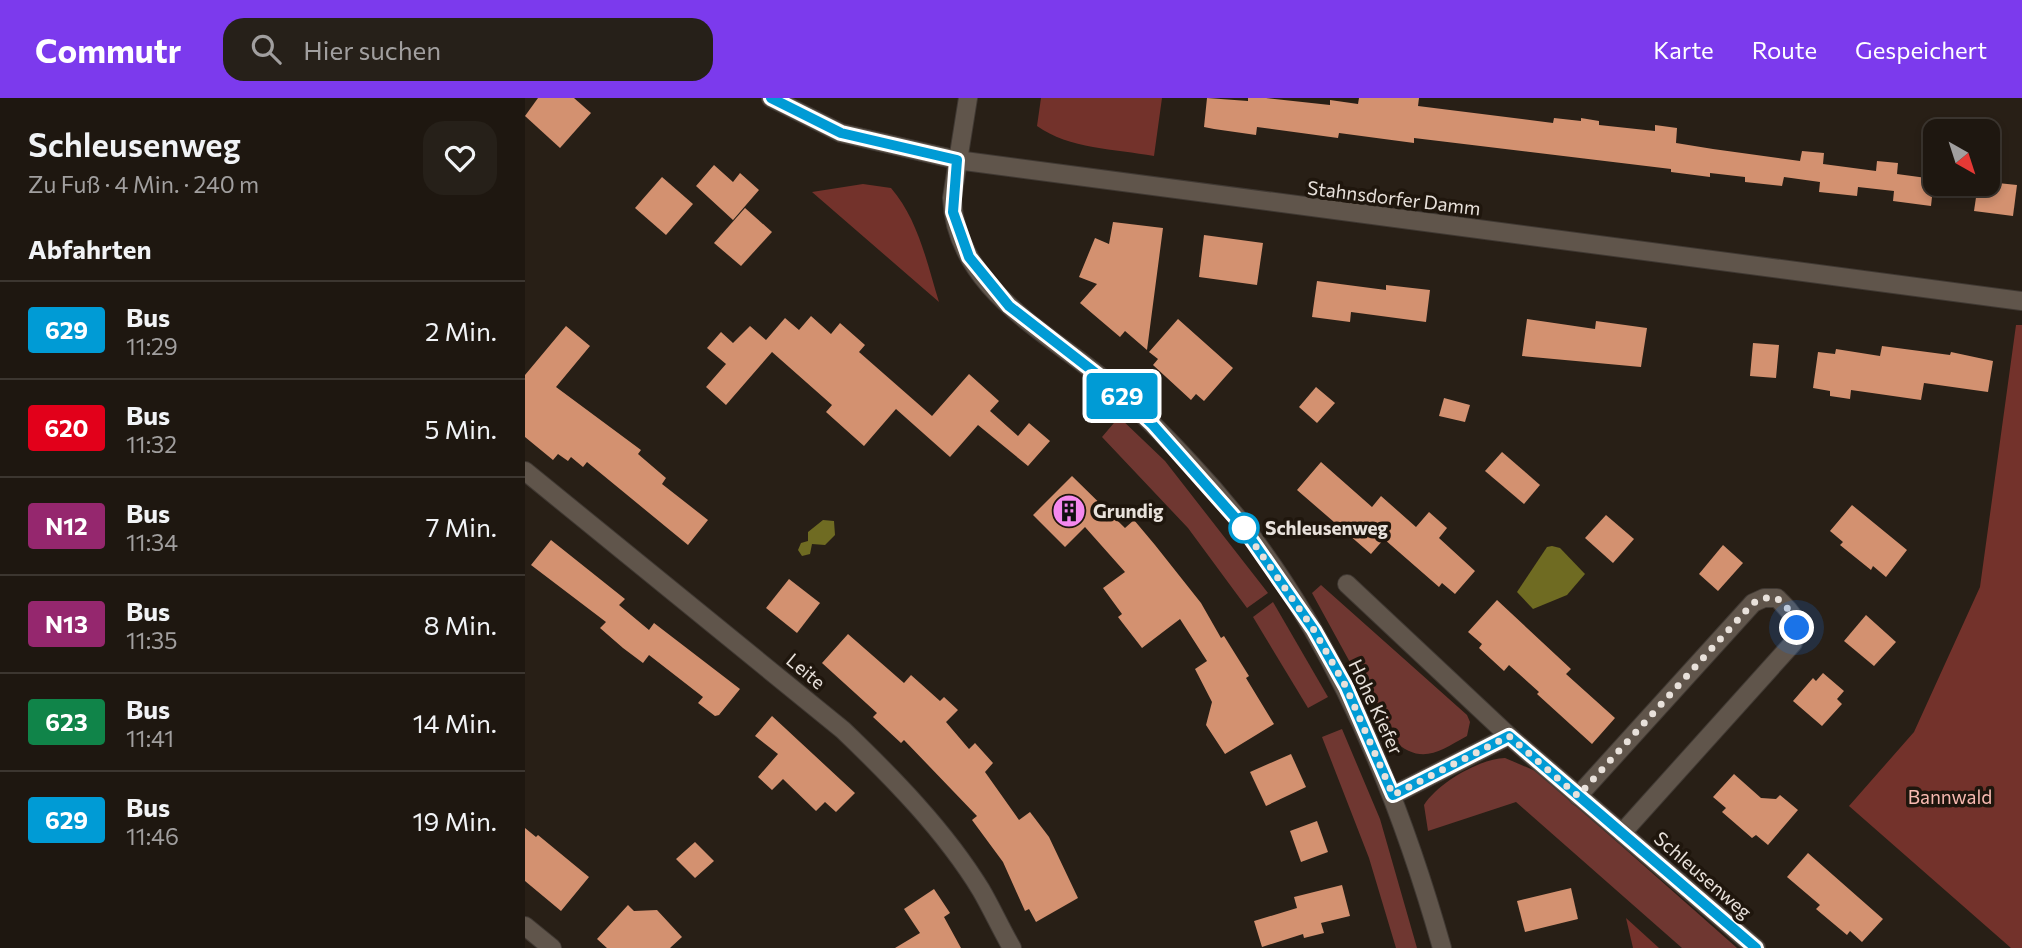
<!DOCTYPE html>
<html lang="de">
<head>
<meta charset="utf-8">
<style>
	:root { --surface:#1e1710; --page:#262019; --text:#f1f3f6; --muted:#a19f9f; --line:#3c3630; --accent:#7c3aed }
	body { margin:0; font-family:Commissioner,sans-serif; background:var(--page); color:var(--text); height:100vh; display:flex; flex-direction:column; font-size:26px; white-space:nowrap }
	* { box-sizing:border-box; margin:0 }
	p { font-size:23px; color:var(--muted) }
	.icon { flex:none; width:38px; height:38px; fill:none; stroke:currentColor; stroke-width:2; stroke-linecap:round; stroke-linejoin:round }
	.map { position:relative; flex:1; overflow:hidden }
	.panel { display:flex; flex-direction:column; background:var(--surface); width:525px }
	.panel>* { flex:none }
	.badge { padding:0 14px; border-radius:5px; font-size:24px; line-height:46px }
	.needle { width:46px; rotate:141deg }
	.tools { position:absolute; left:1398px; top:21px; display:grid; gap:14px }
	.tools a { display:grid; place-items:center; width:77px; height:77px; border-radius:14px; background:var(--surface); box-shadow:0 4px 10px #0003,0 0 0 2px var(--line); font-size:35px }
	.you { position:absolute; width:35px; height:35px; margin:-18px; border:5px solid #fff; border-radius:50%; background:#1a73e8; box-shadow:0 0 0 10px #1a73e833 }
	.map>.badge { position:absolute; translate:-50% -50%; box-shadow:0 0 0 4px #fff }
	h2 { padding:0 28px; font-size:26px; line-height:63px }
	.round { display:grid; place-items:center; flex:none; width:74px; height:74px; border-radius:21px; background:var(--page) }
	.summary { display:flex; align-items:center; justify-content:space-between; height:119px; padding:0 28px }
	h1 { font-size:33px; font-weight:600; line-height:52px }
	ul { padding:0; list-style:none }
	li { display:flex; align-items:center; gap:21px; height:98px; padding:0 28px; border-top:2px solid var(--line) }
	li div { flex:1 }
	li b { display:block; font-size:26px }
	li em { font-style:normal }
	li .badge { min-width:77px; font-weight:700; text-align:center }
	header { display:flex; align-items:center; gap:42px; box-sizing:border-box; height:98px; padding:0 35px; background:var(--accent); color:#fff }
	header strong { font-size:33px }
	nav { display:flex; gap:38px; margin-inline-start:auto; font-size:24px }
	.search { width:490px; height:63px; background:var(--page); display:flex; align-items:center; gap:18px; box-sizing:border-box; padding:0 24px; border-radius:21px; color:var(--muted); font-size:26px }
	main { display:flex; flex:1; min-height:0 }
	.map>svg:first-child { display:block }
</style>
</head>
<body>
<header>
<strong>Commutr</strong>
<div class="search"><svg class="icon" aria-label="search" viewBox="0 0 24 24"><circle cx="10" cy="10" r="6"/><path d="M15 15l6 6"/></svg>Hier suchen</div>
<nav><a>Karte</a><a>Route</a><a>Gespeichert</a></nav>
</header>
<main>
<section class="panel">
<div class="summary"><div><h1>Schleusenweg</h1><p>Zu Fuß · 4 Min. · 240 m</p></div><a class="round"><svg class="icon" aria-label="heart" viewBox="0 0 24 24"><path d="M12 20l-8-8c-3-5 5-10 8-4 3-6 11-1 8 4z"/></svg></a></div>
<h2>Abfahrten</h2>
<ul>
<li><span class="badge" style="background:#009bd5;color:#fff">629</span><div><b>Bus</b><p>11:29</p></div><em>2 Min.</em></li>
<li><span class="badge" style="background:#e2001a;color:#fff">620</span><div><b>Bus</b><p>11:32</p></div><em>5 Min.</em></li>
<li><span class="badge" style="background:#95276e;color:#fff">N12</span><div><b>Bus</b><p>11:34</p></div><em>7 Min.</em></li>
<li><span class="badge" style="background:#95276e;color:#fff">N13</span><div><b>Bus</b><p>11:35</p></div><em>8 Min.</em></li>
<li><span class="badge" style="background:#108449;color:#fff">623</span><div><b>Bus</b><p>11:41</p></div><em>14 Min.</em></li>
<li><span class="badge" style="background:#009bd5;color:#fff">629</span><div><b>Bus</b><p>11:46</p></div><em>19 Min.</em></li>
</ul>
</section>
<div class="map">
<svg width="1497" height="850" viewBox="0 0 1497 850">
	<rect width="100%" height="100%" fill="#281f16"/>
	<g fill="#6f3731">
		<polygon points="594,319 640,363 743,495 722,510 663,430 577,339"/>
		<path d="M796,487l146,130 3,7 -3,14c-29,16 -46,30 -75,3l-80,-146z"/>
		<polygon points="748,504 803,599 783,610 728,519"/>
		<polygon points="817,631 855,721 892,850 871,850 844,760 797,639"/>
		<path d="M980,660l33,14 199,176h-55l-166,-146 -88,29 -4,-26c14,-22 55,-46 81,-47z"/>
	</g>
	<g fill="#73322b">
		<path d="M516,0h121l-8,58c-39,-7 -85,-7 -117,-30z"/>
		<path d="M338,86l28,4c27,31 36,75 48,114l-127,-110z"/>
		<polygon points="1491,227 1497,227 1497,850 1486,850 1324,708 1389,634 1455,489"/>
		<polygon points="1101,820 1134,850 1108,850"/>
	</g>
	<g fill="#6f6b22">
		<polygon points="298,422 309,423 310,437 300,447 287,446 285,456 277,458 273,452 276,445 283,443 283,434"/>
		<polygon points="1027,448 1035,450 1060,476 1042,497 1008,511 992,494 1022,449"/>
	</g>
	<g fill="#d39170">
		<polygon points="13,0 49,0 66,15 35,50 0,18"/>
		<polygon points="682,0 723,3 723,0 741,0 805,7 805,2 833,6 834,0 894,0 893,8 1028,25 1029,20 1056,23 1056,20 1074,23 1074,27 1130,33 1130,27 1152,30 1151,45 1188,51 1275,63 1277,53 1299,55 1298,66 1351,73 1352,63 1373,65 1372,76 1409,81 1406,108 1368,103 1369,93 1333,89 1332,98 1294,94 1295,84 1259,79 1257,88 1220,84 1220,79 1185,75 1185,79 1146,74 1146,71 889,40 889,45 814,35 813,40 732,29 731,37 689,31 679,29"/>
		<polygon points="189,67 208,84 215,75 234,92 208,122 171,88"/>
		<polygon points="137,79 168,106 141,137 110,110"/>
		<polygon points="1463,84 1492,87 1488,118 1449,113 1453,86"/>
		<polygon points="220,110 247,134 216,168 189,145"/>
		<polygon points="588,124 638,130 622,252 600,233 595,239 555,205 572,186 554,179 570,140 584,146"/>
		<polygon points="679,137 738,145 732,187 674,179"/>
		<polygon points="792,183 861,192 861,187 905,192 901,224 826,214 825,224 787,219"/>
		<polygon points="286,218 306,236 315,225 340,247 334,254 407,318 444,276 474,303 465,313 493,338 504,325 525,343 503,368 453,327 425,359 371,311 339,348 301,314 307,307 247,254 201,307 181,289 201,266 182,250 196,234 208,245 225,228 241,242 260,220 274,232"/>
		<polygon points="653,221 708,270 679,303 671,296 666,302 628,267 633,261 624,254"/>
		<polygon points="1002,221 1070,231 1071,223 1122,230 1116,269 997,258"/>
		<polygon points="41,228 65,248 31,289 116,352 113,356 141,380 137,386 183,422 163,447 62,364 58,369 46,359 43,363 33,356 28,362 0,339 0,277"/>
		<polygon points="1228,245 1254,247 1251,280 1225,278"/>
		<polygon points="1357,248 1425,257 1426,254 1468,263 1463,294 1399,285 1396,302 1326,292 1325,301 1305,298 1305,293 1288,290 1293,254 1310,256 1311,251 1355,258"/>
		<polygon points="791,289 810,305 792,325 774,309"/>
		<polygon points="919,300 945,307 940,324 914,318"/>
		<polygon points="977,354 1015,387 999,406 960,373"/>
		<polygon points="796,364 847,409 856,398 891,429 904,414 922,430 914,440 950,473 930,496 917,485 914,489 859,441 846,456 772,392"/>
		<polygon points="547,378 600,430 609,422 630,447 676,505 696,540 699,538 724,578 721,580 749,626 700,656 681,627 687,604 670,571 682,563 655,521 617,550 593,519 597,516 578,490 600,474 560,429 540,449 508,417"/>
		<polygon points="1327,407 1382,452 1361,479 1348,468 1346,472 1315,447 1318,444 1305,433"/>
		<polygon points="1081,417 1109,441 1088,465 1060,440"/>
		<polygon points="26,442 100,501 94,507 124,532 129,525 215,591 194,617 190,618 173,605 178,599 124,557 118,565 98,550 75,530 81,524 6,467"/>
		<polygon points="1198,447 1218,465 1193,493 1174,476"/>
		<polygon points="264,481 295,505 272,535 241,510"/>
		<polygon points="972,502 1046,571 1041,576 1090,620 1067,646 1012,596 1014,594 984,567 979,573 954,550 957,546 943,534"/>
		<polygon points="1341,517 1371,544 1349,568 1319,543"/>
		<polygon points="323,536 379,585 386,577 415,603 419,599 433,612 421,624 444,651 450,645 468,665 460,674 494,722 505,714 524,739 553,800 511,824 504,811 500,813 478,764 447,722 452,718 379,642 376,645 348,619 352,615 297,565"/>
		<polygon points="1298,575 1319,593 1312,601 1317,606 1297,628 1268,603 1288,580 1291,583"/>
		<polygon points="247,618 330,695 311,714 300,704 291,713 258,681 247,692 233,679 253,656 230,638"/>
		<polygon points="766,656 781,689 741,708 725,674"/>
		<polygon points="1209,676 1236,700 1251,701 1255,697 1273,712 1243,747 1231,737 1227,740 1197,714 1201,710 1188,699"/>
		<polygon points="792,723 803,754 776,764 765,733"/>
		<polygon points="0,730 11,739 13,737 64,779 36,813 0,783"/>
		<polygon points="170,744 189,763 170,780 151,761"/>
		<polygon points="1283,755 1358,821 1337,844 1325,833 1322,837 1291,811 1295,807 1262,779"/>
		<polygon points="817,787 825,818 796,825 799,835 779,840 778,836 737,849 729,823 772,810 769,799"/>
		<polygon points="1046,790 1053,821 1000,834 992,803"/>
		<polygon points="409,791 425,815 419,819 436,850 370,850 395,835 379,811"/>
		<polygon points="103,807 109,813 132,812 157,839 145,850 82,850 72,841"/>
	</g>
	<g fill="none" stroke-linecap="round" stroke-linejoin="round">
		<defs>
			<g id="minor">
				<polyline points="246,0 316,35 432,62 1497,203"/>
				<path d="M443,0l-16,100c4,90 94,133 155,184 29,25 57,53 83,81 128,135 202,309 252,485"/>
				<path d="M0,373l318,259c50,48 102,101 138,160 11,19 20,39 31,58"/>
				<polyline points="822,486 984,638 1231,850"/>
				<polyline points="868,697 984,638"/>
				<path d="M1053,698l175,-193 11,-5h13c16,16 23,22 16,45l-171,190"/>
				<polyline points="0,828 27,850"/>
			</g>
		</defs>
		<use href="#minor" stroke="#403933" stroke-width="20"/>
		<use href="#minor" stroke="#60554b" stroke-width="18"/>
	</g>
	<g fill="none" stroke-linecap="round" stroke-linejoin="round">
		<defs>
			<polyline id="line" points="246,0 316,35 432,62 428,114 444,159 484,208 582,284 627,326 714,424 789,532 821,589 868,697 984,638 1231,850"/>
		</defs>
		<use href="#line" stroke="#fff" stroke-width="16"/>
		<use href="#line" stroke="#009bd5" stroke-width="10"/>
		<polyline stroke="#e8e1db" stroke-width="7" stroke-dasharray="0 12.6" points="719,430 714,424 789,532 821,589 868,697 984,638 1053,698 1228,505 1239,500 1252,500 1270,518 1272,530"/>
	</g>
	<defs>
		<symbol id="building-disc" viewBox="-11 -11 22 22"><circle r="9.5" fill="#f589ee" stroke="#1f160d"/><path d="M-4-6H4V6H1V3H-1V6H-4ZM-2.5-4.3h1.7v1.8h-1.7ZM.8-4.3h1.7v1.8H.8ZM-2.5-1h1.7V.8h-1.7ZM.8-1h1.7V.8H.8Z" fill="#111"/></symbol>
	</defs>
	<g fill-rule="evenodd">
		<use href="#building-disc" x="525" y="394" width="38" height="38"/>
	</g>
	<circle fill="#fff" stroke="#009bd5" stroke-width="3.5" cx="719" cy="430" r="14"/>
	<g text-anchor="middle" stroke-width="7" stroke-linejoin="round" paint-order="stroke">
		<g font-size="19" fill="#e8e1db" stroke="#1f160d">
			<text transform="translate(869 100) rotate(7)" y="7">Stahnsdorfer Damm</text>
			<text transform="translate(281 573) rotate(40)" y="7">Leite</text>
			<text transform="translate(851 609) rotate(65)" y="7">Hohe Kiefer</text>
			<text transform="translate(1178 777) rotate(41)" y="7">Schleusenweg</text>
		</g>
		<g font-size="19" font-weight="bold" fill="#e8e1db" stroke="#1f160d" text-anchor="start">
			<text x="568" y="420">Grundig</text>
		</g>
		<g font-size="19" font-weight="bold" fill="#e8e1db" stroke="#1f160d" text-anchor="start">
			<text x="740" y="437">Schleusenweg</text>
		</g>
		<g font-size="19" fill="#f8bab1" stroke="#1f160d">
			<text x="1425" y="706">Bannwald</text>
		</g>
	</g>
</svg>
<div class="tools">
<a><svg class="needle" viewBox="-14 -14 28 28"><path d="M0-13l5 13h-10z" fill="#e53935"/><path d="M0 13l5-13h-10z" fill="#a19f9f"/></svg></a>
</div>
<div class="you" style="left:1272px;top:530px"></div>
<b class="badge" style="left:597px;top:298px;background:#009bd5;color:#fff">629</b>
</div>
</main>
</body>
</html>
